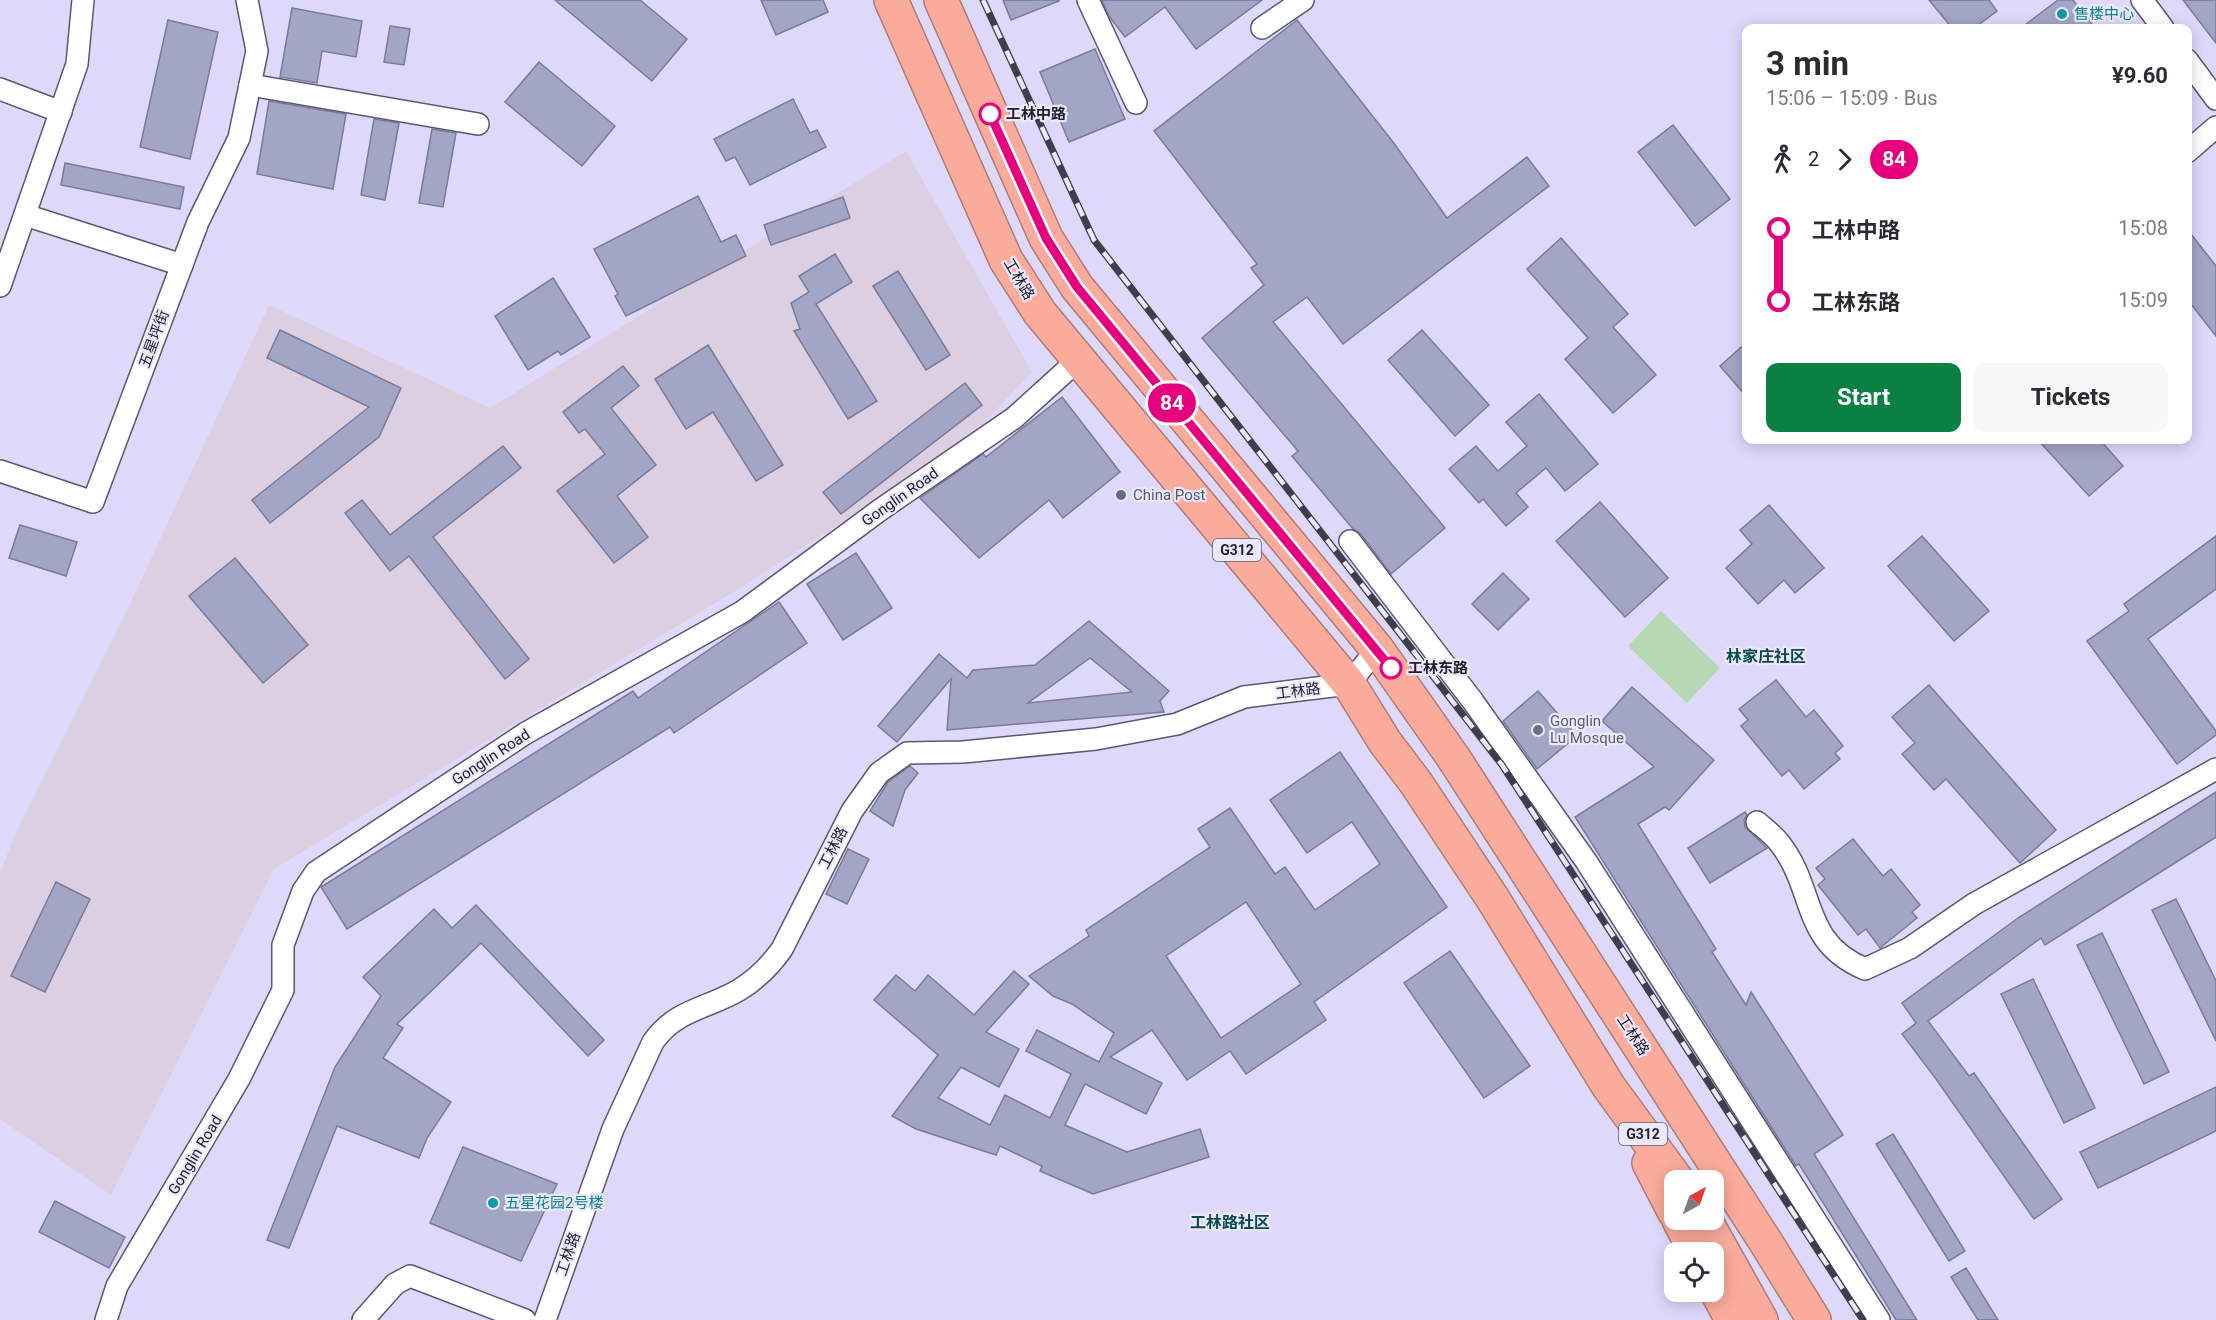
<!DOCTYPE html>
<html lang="en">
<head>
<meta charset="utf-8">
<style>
	:root { --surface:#fff; --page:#f7f7f7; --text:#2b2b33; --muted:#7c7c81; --accent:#0b8043 }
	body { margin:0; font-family:Roboto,"Noto Sans SC",sans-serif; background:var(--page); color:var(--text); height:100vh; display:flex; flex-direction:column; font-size:22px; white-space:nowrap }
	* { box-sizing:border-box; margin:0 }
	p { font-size:20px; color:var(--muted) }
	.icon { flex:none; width:33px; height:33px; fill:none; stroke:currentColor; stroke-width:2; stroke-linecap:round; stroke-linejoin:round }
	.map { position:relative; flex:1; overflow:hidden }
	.details { position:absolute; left:1742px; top:24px; width:450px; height:420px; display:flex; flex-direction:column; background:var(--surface); border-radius:12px; box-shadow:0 3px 15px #0003 }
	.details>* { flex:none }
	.badge { padding:0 12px; border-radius:20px; font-size:21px; line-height:39px }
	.needle { width:39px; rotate:40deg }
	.buttons { position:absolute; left:1664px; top:1170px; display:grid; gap:12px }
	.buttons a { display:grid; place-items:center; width:60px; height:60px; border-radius:12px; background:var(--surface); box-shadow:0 3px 15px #0003; font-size:30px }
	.map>.badge { position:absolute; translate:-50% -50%; box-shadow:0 0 0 3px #fff }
	.legs { display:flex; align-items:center; gap:9px; height:66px; padding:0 24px; font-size:20px }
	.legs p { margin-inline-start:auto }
	.overview { display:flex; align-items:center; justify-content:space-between; height:102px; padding:0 24px }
	h1 { font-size:33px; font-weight:700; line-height:45px }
	.cta { display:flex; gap:12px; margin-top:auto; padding:12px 24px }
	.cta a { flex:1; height:69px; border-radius:12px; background:var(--accent); color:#fff; font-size:24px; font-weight:700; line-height:69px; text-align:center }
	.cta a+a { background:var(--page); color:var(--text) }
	ul { padding:0 24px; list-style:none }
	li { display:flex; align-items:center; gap:21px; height:72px; font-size:22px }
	li i { display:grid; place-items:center; width:9px; height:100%; margin:0 8px; background:currentColor }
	li i::after { content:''; width:15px; height:15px; margin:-8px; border:4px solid; border-radius:50%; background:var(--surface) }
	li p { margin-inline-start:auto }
	li:first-child i { background:linear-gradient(#0000 50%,currentColor 0) }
	li:last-child i { background:linear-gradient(currentColor 50%,#0000 0) }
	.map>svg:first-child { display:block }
</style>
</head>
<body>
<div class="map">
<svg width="2216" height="1320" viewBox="0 0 2216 1320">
	<rect width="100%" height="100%" fill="#ded9fb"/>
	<polygon fill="#dccfe2" points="906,151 1032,372 964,444 737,590 274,869 111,1195 0,1119 0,873 15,834 129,606 269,305 490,408"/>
	<polygon fill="#b6d9b3" points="1661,611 1720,668 1687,703 1628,646"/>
	<g fill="#a3a5c5" stroke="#797b99" stroke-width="1.5" fill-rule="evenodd">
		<polygon points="555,0 640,0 687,39 652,81"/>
		<polygon points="761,0 823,0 828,12 776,35"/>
		<polygon points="1003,0 1059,0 1059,1 1011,20"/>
		<polygon points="1102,0 1262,0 1196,49 1165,7 1125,37 1109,16"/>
		<polygon points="1929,0 1989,0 1997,11 1974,28 1952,28"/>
		<polygon points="2058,0 2073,0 2095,28 2021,28"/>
		<polygon points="2183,0 2216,0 2216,43"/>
		<polygon points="292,8 362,21 356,57 322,51 317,83 280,77"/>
		<polygon points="168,20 218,32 190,159 140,147"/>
		<polygon points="1297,20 1393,142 1447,218 1527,157 1549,186 1343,344 1307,297 1273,322 1445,528 1391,574 1360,533 1353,529 1292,456 1298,451 1202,338 1264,285 1251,268 1257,264 1154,131"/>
		<polygon points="390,26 410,29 404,65 384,62"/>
		<polygon points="1095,49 1125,119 1069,142 1040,72"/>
		<polygon points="539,62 615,126 582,166 505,102"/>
		<polygon points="793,99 810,133 817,130 826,147 750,185 735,157 726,161 714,139"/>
		<polygon points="269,101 346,114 333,189 257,174"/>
		<polygon points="374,119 399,123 385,200 361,195"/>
		<polygon points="1673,125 1730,199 1695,226 1638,152"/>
		<polygon points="432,129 456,133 443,207 419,203"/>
		<polygon points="65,163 184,187 180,209 61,185"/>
		<polygon points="698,196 721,242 736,235 746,256 626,316 615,296 618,294 594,249"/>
		<polygon points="843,197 850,218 771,245 764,225"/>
		<polygon points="2187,229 2216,266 2216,336 2187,299"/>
		<polygon points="1561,238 1628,314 1613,327 1656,375 1613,413 1565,359 1588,338 1527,269"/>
		<polygon points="835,254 852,282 816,304 877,401 848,419 794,331 800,329 791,303 809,292 799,276"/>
		<polygon points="898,271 950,355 926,370 873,286"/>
		<polygon points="553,278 590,337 561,355 558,351 528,370 495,316"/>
		<polygon points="280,330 401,388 379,437 270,523 252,500 369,407 267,358"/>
		<polygon points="1422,330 1489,405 1455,436 1388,360"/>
		<polygon points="1746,343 1746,396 1720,366"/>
		<polygon points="708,345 783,465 756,481 713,412 686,429 655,379"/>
		<polygon points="623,366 639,386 611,408 656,465 617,496 648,537 614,563 557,491 605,454 585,429 579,433 563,412"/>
		<polygon points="965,383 982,405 841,514 823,492"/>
		<polygon points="1539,394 1598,464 1565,491 1546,468 1516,493 1528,507 1506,526 1483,499 1479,503 1449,469 1476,446 1498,471 1527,446 1506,422"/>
		<polygon points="1062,397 1120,472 1063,518 1049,500 979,558 920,498 983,454 986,457"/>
		<polygon points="2038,440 2100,440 2123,466 2089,496"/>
		<polygon points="503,446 521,468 433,537 529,659 505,679 409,556 390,571 345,513 362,500 390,535"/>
		<polygon points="1600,502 1668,578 1625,617 1556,541"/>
		<polygon points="1769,505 1824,568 1795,593 1784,580 1758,604 1726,568 1752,544 1740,530"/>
		<polygon points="20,525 77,542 66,576 9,558"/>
		<polygon points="1922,536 1989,611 1954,641 1888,566"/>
		<polygon points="2216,536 2216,589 2148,639 2216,731 2216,735 2177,764 2087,641 2129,611 2124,604"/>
		<polygon points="856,553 892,608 843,640 807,584"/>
		<polygon points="235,558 308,645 263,683 189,596"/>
		<polygon points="1503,573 1529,599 1498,630 1472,604"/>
		<polygon points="779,602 807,643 674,733 670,727 347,929 321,887 633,691 638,698"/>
		<path d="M1089,621l80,70 -9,10 4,11 -217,18 4,-51 -54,63 -19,-16 61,-72 28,24 6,-8 62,-5zM1090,658l42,34 -104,11z"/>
		<polygon points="1776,680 1806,717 1814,710 1843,746 1835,753 1840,759 1804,789 1789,770 1782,776 1741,726 1748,720 1739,709"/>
		<polygon points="1929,685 2056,830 2020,863 1946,779 1934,790 1902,754 1915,743 1892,717"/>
		<polygon points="1632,687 1714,760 1669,810 1665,807 1638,824 1716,949 1712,952 1746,1005 1751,992 1843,1135 1814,1154 1917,1320 1896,1320 1799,1164 1796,1166 1575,817 1654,767 1602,721"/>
		<polygon points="1538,691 1577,736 1537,769 1503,721"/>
		<path d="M1340,752l107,155 -133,95 12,18 -80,54 -16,-23 -43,29 -35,-50 -42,27 52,26 -16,31 -61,-30 -20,41 62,27 73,-23 9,28 -116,37 -53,-23 2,-5 -42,-20 -4,9 -80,-26 -24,-13 46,-61 -64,-55 22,-25 19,16 13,-16 46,40 40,-44 15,13 -43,48 33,17 -20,38 -38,-20 -23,31 52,27 15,-30 45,23 21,-44 -45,-23 11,-21 62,32 15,-29 -42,-29 -19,-8 -24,-20 60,-40 -3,-6 124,-83 -12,-18 32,-21 45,66 10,-7 30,43 65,-46 -28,-42 -45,31 -37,-53zM1246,902l55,82 -80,54 -55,-82z"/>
		<polygon points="910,766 918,773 905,790 893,826 870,811 888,782"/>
		<polygon points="2216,792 2216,837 2045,945 2041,938 1928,1021 1969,1076 1974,1073 2062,1199 2034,1219 1936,1079 1902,1034 1916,1023 1902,1003 2018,918"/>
		<polygon points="1745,812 1747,815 1744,820 1745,827 1767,848 1710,883 1688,848"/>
		<polygon points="1853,839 1883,876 1891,869 1920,905 1912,912 1917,918 1880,948 1866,929 1858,935 1818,885 1825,879 1816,868"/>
		<polygon points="848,849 869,859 847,904 826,894"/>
		<polygon points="56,882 90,899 45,992 11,976"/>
		<polygon points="2176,899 2216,981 2216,1041 2152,910"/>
		<polygon points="476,905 604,1040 588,1056 481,943 397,1024 403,1028 383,1058 451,1102 427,1138 419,1158 337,1126 289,1248 267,1240 335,1067 381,996 363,977 434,909 452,928"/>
		<polygon points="2102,933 2169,1072 2144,1084 2077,945"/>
		<polygon points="1450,951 1530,1066 1484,1098 1404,983"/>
		<polygon points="2033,979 2095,1108 2064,1123 2001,994"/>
		<polygon points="2216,1087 2216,1131 2098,1188 2080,1152"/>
		<polygon points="1893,1134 1965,1251 1949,1261 1876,1144"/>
		<polygon points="463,1147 557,1184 521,1261 430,1223"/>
		<polygon points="55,1201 125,1237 109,1268 39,1232"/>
		<polygon points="1966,1268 1998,1320 1978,1320 1951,1277"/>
	</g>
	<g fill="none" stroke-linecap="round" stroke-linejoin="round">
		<defs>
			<g id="street">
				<polyline points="1088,0 1136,103"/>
				<polyline points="2142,0 2163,28"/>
				<polyline points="1262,28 1303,0"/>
				<polyline points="2187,60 2216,99"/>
				<polyline points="250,85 478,124"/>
				<polyline points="0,89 61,112"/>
				<polyline points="2187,152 2216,127"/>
				<polyline points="25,215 182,265"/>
				<polyline points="0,286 77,64 83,0"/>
				<polyline points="0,471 93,502 198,222 239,138 257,51 247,0"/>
				<polyline points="1350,541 1472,700 1586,861 1879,1320"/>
				<path d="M1757,822c8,7 18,14 24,23 35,46 20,97 84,124l45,-21 64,-44 242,-135"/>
				<polyline points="106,1320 117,1286 239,1079 283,990 283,945 303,891 316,872 526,733 742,612 880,510 1014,418 1078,360"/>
				<polyline points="363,1320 395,1284 410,1276 525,1320"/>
				<path d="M545,1320l68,-191 40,-87c23,-33 54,-33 86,-52 18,-11 31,-24 43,-41l70,-138 27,-38 28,-20 56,-1 133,-13 81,-15 67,-27 105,-13 28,-35"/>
			</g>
			<g id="highway">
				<polyline points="891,0 1006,260 1040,313 1349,684 1385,742 1416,783 1493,899 1609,1087 1677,1180"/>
				<polyline points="941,0 1046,238 1077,287 1377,649 1453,757 1767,1244 1814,1320"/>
				<polyline points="1649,1163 1674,1211"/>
				<polyline points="1679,1220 1696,1252"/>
				<polyline points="1705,1220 1761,1320"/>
				<polyline points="1713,1284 1732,1320"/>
			</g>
		</defs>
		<use href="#street" stroke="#5b5673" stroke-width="24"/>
		<use href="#highway" stroke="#af7b75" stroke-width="36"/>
		<use href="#street" stroke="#fff" stroke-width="21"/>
		<use href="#highway" stroke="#faab9c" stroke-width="33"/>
		<defs>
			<polyline id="rail" points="983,0 1094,240 1502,765 1863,1320"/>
		</defs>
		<use href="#rail" stroke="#403d4c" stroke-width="7"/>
		<use href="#rail" stroke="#ebe8fd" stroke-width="4.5" stroke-dasharray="14" stroke-linecap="butt"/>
	</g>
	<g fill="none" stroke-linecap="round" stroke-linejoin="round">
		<defs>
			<polyline id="line-1" points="990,114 1046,238 1077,287 1391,668"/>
		</defs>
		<use href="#line-1" stroke="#fff" stroke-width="14"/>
		<use href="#line-1" stroke="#e6007e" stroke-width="9"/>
	</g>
	<g fill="#0f9aa8" stroke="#ebe8fd" stroke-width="2">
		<circle cx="2062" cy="14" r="6"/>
		<circle cx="493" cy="1203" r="6"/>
	</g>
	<g fill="#fff" stroke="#e6007e" stroke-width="3">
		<circle cx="990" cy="114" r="10"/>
		<circle cx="1391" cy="668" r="10"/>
	</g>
	<circle fill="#5c6f8a" stroke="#ebe8fd" stroke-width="2" cx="1121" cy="495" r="6"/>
	<circle fill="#6b7280" stroke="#ebe8fd" stroke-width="2" cx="1538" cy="730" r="6"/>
	<g text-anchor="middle" stroke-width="4.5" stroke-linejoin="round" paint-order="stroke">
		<g fill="#ebe8fd" stroke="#5f5d6b" stroke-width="1.5">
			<rect x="1213" y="539" width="48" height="22" rx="4.5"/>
			<rect x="1619" y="1123" width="48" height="22" rx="4.5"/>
		</g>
		<g font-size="14" font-weight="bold" fill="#23212d">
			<text x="1237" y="555">G312</text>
			<text x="1643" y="1139">G312</text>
		</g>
		<g font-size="15" fill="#0d838f" stroke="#ebe8fd" text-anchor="start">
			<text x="2074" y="19">售楼中心</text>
			<text x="505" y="1208">五星花园2号楼</text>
		</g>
		<g font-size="15" font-weight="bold" fill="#23212d" stroke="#ebe8fd" text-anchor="start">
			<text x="1006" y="119">工林中路</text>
			<text x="1408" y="673">工林东路</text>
		</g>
		<g font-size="15" fill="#23212d" stroke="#ebe8fd">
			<text transform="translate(1019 279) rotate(59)" y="5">工林路</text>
			<text transform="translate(154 339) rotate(-70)" y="5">五星坪街</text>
			<text transform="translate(900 497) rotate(-35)" y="5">Gonglin Road</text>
			<text transform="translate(1298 691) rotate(-7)" y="5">工林路</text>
			<text transform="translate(491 757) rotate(-33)" y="5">Gonglin Road</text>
			<text transform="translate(833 848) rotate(-63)" y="5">工林路</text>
			<text transform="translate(1633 1035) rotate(57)" y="5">工林路</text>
			<text transform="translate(195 1155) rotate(-59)" y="5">Gonglin Road</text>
			<text transform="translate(568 1254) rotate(-71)" y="5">工林路</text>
		</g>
		<g font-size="15" fill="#4e5e75" stroke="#ebe8fd" text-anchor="start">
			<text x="1133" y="500">China Post</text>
		</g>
		<g font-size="15" fill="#5b616d" stroke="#ebe8fd" text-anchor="start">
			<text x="1550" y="726">Gonglin<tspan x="1550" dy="17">Lu Mosque</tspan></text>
		</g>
		<g font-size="16" font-weight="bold" fill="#094a4a" stroke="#ebe8fd">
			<text x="1766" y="662">林家庄社区</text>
			<text x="1230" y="1228">工林路社区</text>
		</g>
	</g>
</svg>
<div class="buttons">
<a><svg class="needle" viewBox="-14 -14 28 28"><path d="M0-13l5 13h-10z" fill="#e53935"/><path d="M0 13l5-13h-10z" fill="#7c7c81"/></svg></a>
<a><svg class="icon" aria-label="locate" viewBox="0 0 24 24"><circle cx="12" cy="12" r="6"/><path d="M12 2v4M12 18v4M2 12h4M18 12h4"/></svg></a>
</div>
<b class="badge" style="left:1172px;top:403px;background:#e6007e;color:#fff">84</b>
<section class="details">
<div class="overview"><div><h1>3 min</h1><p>15:06 – 15:09 · Bus</p></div><b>¥9.60</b></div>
<div class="legs"><svg class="icon" aria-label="walk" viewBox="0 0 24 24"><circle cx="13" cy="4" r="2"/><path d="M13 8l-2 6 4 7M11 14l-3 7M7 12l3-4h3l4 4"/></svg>2<svg class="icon" aria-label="forward" viewBox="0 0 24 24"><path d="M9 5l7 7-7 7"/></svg><b class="badge" style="background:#e6007e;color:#fff">84</b></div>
<ul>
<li><i style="color:#e6007e"></i><b>工林中路</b><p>15:08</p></li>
<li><i style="color:#e6007e"></i><b>工林东路</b><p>15:09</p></li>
</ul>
<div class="cta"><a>Start</a><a>Tickets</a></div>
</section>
</div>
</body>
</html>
